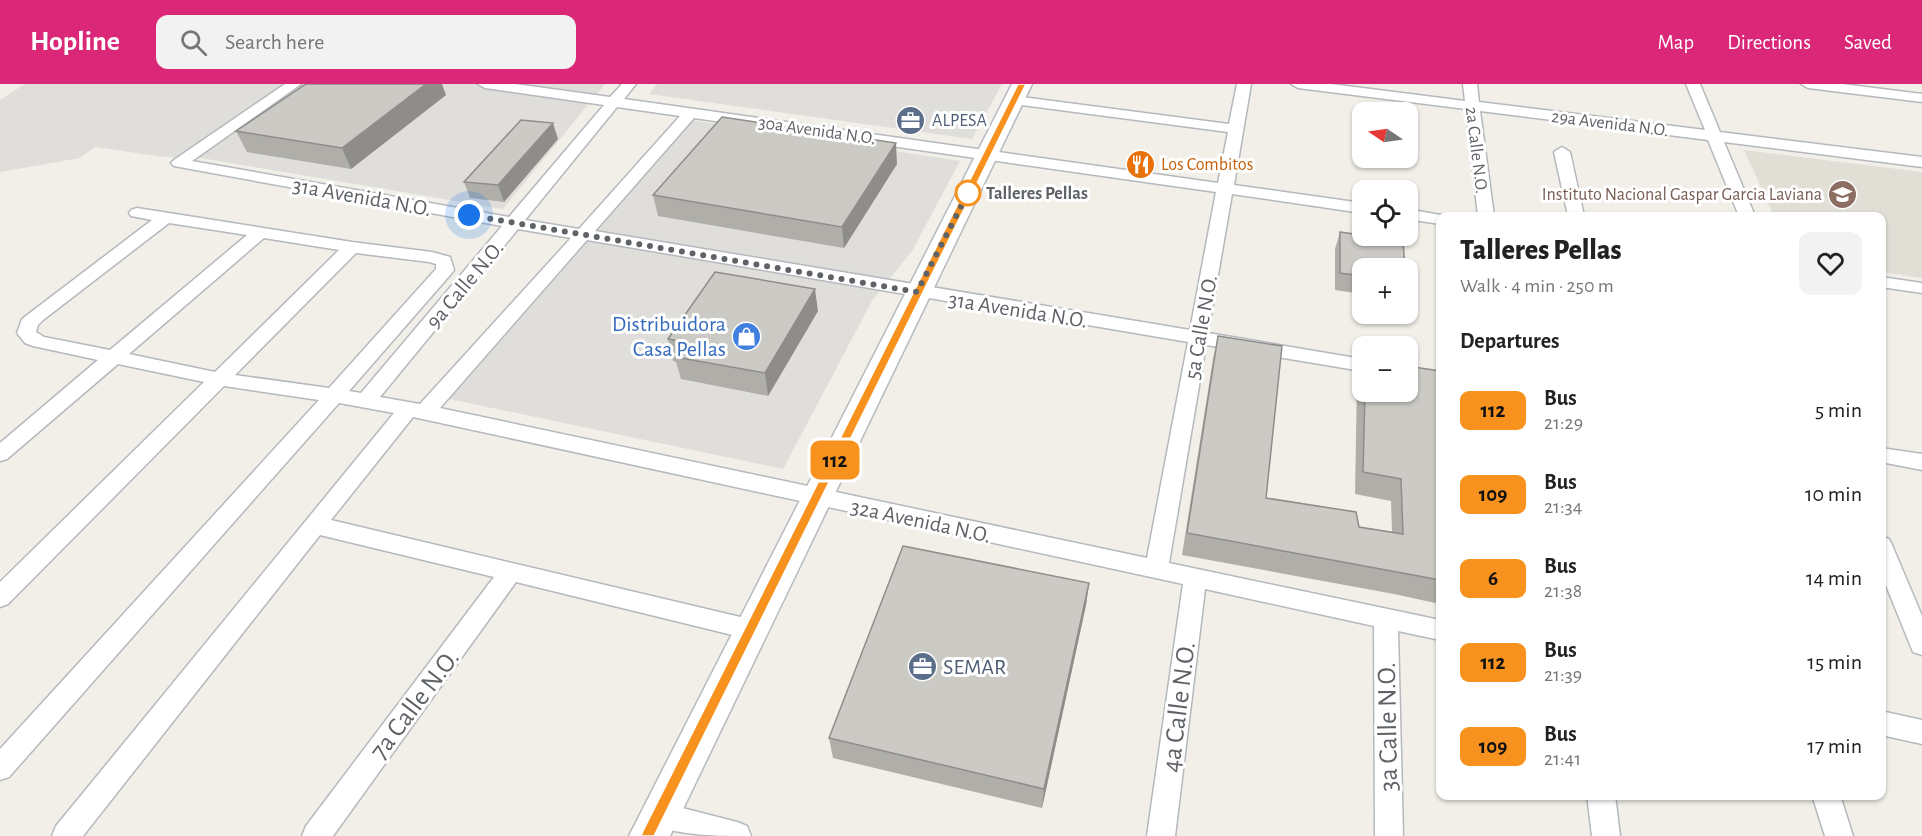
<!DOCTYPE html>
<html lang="en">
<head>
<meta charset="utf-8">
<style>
	:root { --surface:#fff; --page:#f2f2f2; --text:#222; --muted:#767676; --accent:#db2777 }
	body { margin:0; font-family:"Alegreya Sans",sans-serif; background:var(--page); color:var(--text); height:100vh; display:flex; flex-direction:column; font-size:22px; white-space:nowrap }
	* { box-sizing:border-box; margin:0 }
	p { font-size:20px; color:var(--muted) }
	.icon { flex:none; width:33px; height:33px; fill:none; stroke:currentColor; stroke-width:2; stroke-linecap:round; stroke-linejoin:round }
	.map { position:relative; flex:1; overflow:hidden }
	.drawer { position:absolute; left:1436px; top:128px; width:450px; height:588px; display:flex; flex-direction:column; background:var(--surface); border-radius:12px; box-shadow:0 2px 4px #0004 }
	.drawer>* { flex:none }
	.badge { padding:0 12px; border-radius:9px; font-size:21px; line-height:39px }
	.needle { width:39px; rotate:283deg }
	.controls { position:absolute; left:1352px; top:18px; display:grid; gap:12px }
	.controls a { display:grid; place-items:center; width:66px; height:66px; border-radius:12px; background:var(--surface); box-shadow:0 2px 4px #0004; font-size:30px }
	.you { position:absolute; width:30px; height:30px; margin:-15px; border:4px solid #fff; border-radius:50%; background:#1a73e8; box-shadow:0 0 0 9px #1a73e833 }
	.map>.badge { position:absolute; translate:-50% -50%; box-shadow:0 0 0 3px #fff }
	h2 { padding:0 24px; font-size:22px; line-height:54px }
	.round { display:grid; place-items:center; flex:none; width:63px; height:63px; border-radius:12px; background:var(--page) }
	.overview { display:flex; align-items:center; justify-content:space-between; height:102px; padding:0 24px }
	h1 { font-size:28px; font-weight:800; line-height:45px }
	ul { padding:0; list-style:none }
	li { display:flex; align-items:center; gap:18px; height:84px; padding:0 24px }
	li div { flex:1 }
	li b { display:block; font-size:22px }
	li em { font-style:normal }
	li .badge { min-width:66px; font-weight:700; text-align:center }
	header { display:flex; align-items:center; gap:36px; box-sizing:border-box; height:84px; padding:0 30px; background:var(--accent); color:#fff }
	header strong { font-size:28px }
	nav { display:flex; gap:33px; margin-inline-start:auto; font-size:21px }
	.search { width:420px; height:54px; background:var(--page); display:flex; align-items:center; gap:15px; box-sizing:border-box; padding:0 21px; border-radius:12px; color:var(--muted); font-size:22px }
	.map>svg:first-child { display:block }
</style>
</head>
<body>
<header>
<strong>Hopline</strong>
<div class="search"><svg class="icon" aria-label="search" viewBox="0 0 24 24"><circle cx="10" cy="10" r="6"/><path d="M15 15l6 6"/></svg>Search here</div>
<nav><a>Map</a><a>Directions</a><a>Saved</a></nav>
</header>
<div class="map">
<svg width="1922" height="752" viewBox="0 0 1922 752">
	<rect width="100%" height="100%" fill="#f1efe8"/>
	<g fill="#e0deda">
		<polygon points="25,0 605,0 503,125 201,74 164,73 95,63 80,74 0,88 0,16"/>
		<polygon points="657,0 1002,0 972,55 649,10"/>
		<polygon points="691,36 960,77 912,167 872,217 783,385 449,315"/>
	</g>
	<polygon fill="#e1ded6" points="1744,66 1922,88 1922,194 1881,188 1881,132 1774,132"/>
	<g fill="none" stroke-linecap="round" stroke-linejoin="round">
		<defs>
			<g id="minor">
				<path d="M285,0h16l-109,77 317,56 95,-112 -119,-17 -7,-4h37l95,13 12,-13h14l-12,15 594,84 10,-51 -214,-28 -7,-4 7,-4 215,28 8,-40h14l-17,101 128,18v10l-130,-19 -24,139 154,26v12l-156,-26 -37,218 271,57v20l-42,-9 5,205h-28l-1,-210 -169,-37 -30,247h-28l36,-252 -770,-167 -82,103 422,100 9,3 3,7 -3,7 -9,3 -237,-58 -183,254h-31l4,-10 188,-249 -174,-42 -237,301h-31l4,-10 338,-413 -55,-10 -330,374 -9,3v-31l319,-349 -95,-14 -216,218 -8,3v-25l204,-200 -86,-18 -111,95 -7,2v-18l98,-83 -65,-14 -8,-3 -8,-10 5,-14 130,-99 -21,-4 -2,-3 2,-3 6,-2 215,34 80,10 18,5 4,13 -3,4 -102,117 12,2 141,-167 -328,-60 -3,-3 3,-3zM617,23l63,9 -101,113 -54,-9zM694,34l522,74 -26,138 -595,-99zM169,139l78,12 -137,115 -66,-13 -8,-5 2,-7 5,-5zM518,145l53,9 -151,166 -40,-7zM264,154l75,12 -124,122 -86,-18zM587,156l601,102 -41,216 -707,-150zM356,169l73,9 7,2v5l-107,119 -94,-13z"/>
				<polygon points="1291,0 1331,0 1465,17 1463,0 1477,0 1479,18 1705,46 1686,0 1700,0 1720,48 1922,73 1922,83 1724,58 1755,132 1739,132 1708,56 1480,27 1494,132 1478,132 1466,25 1298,4"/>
				<polygon points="1801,0 1842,0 1922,10 1922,18 1808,4"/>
				<polygon points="1562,63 1570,68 1584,132 1568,132 1554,68"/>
				<polygon points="1407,125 1446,132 1440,132 1440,140 1407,135"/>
				<polygon points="1881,193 1922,199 1922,209 1881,203"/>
				<polygon points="1881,364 1922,370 1922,386 1881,378"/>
				<polygon points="1881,452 1889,455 1892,461 1922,532 1922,571 1913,568 1881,489"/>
				<polygon points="1881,627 1922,636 1922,660 1881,651"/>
				<polygon points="1587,711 1615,711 1620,752 1592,752"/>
				<polygon points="1812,711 1840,711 1853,752 1825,752"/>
				<path d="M659,718l78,20 10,4 4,10c-36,0 -68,0 -102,-12l-4,-9 4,-9z"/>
			</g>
			<polygon id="secondary" points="1012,0 1032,0 670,752 629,752"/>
		</defs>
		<use href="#minor" stroke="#b5b8bc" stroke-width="3"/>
		<use href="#secondary" stroke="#b6babf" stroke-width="3"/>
		<use href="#minor" fill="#fff" fill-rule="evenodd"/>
		<use href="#secondary" fill="#fff" fill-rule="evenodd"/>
	</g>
	<g fill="#afaea9">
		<polygon points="446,11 351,85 247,68 236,47"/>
		<polygon points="558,55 504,118 470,114 464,98"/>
		<polygon points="897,80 844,164 658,132 653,111"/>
		<polygon points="1340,148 1362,184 1362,210 1335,206 1335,165"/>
		<polygon points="818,227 768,312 681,295 676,278 673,277 668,255"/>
		<polygon points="1218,252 1266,414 1359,443 1392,448 1391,417 1355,410 1357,297 1362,285 1362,308 1407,308 1440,287 1440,520 1394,510 1182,471 1213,275"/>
		<polygon points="1089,499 1086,521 1042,724 833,674 829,654"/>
	</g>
	<g fill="#8f8d8a">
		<polygon points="426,0 442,0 446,11 351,85 342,64"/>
		<polygon points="553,39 558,55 504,118 498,101"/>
		<polygon points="896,59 897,80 844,164 842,143"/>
		<polygon points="815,205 818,227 768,312 765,289"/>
		<polygon points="1089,499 1086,521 1042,724 1044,705"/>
	</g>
	<g fill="#cccac5" stroke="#8f8d8a" stroke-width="1.5">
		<polygon points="306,0 426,0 342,64 236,47"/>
		<polygon points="722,33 896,59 842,143 653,111"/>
		<polygon points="521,36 553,39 498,101 464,98"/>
		<polygon points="1340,148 1403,157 1405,184 1362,184 1362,192 1340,189"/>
		<polygon points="715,188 815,205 765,289 675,273 685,258 668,255"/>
		<polygon points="1218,252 1282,262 1266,414 1356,428 1359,443 1403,450 1401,395 1363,388 1365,308 1407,308 1407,282 1440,287 1440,496 1187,449"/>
		<polygon points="903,462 1089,499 1044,705 829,654"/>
	</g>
	<polygon fill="#f7921f" stroke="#fff" stroke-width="1.5" points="1018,0 1026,0 654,752 641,752 643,747"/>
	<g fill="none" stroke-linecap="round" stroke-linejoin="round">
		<polyline stroke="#5f6368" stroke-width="6" stroke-dasharray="0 10.8" points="469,131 917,208 968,109"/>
	</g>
	<defs>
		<symbol id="office-disc" viewBox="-11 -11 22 22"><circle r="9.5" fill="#5c6f8a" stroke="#fff"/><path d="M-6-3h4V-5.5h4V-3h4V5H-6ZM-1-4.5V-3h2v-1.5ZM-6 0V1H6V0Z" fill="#fff"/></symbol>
		<symbol id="restaurant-disc" viewBox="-11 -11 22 22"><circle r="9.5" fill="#e8710a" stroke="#fff"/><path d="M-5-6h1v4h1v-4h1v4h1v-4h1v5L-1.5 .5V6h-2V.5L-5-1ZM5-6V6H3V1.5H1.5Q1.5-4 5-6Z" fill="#fff"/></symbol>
		<symbol id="school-disc" viewBox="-11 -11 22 22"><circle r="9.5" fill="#8d6e63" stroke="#fff"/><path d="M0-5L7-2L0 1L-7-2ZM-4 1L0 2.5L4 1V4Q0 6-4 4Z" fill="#fff"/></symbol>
		<symbol id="shop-disc" viewBox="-11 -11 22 22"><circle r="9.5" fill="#3f7fe0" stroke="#fff"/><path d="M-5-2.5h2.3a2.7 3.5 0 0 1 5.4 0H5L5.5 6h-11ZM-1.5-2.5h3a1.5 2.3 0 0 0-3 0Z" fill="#fff"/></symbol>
	</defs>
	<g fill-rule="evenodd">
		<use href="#office-disc" x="894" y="20" width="33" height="33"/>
		<use href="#restaurant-disc" x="1124" y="64" width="33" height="33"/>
		<use href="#school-disc" x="1826" y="94" width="33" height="33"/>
		<use href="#shop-disc" x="730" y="236" width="33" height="33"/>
		<use href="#office-disc" x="906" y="566" width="33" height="33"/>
	</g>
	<circle fill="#fff" stroke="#f7921f" stroke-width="3" cx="968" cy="109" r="12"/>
	<g text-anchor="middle" stroke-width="6" stroke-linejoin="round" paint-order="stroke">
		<g font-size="18" fill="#4e5e75" stroke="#fff" text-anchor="start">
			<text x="932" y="42">ALPESA</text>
		</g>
		<g font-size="18" fill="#5f6368" stroke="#fff">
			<text transform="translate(1610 39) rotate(7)" y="6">29a Avenida N.O.</text>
			<text transform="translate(817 46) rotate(8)" y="6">30a Avenida N.O.</text>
			<text transform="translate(1477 66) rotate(83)" y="6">2a Calle N.O.</text>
		</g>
		<g font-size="18" fill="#c56008" stroke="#fff" text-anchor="start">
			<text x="1161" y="86">Los Combitos</text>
		</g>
		<g font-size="18" font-weight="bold" fill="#5f6368" stroke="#fff" text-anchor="start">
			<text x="986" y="115">Talleres Pellas</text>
		</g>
		<g font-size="18" fill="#785e54" stroke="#fff" text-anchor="end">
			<text x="1822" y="116">Instituto Nacional Gaspar Garcia Laviana</text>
		</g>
		<g font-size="22" fill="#5f6368" stroke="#fff">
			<text transform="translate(362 112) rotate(10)" y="8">31a Avenida N.O.</text>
			<text transform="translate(464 200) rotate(-50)" y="8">9a Calle N.O.</text>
			<text transform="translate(1018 225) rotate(9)" y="8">31a Avenida N.O.</text>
			<text transform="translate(1200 243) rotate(-80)" y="8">5a Calle N.O.</text>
			<text transform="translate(921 436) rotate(12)" y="8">32a Avenida N.O.</text>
		</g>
		<g font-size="22" fill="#366cbe" stroke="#fff" text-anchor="end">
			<text x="726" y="247">Distribuidora<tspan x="726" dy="25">Casa Pellas</tspan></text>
		</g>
		<g font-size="22" fill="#4e5e75" stroke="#fff" text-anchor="start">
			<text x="943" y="590">SEMAR</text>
		</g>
		<g font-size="27" fill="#5f6368" stroke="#fff">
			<text transform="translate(414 620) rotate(-53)" y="9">7a Calle N.O.</text>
			<text transform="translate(1178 623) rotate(-83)" y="9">4a Calle N.O.</text>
			<text transform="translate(1387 643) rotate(-91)" y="9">3a Calle N.O.</text>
		</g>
	</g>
</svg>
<div class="controls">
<a><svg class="needle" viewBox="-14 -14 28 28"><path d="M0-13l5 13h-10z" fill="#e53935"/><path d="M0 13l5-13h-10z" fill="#767676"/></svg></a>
<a><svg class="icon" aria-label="locate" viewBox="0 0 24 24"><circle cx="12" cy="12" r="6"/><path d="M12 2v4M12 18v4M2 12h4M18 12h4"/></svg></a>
<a>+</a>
<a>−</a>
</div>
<div class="you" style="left:469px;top:131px"></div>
<b class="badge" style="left:835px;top:376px;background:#f7921f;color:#111">112</b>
<section class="drawer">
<div class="overview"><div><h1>Talleres Pellas</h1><p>Walk · 4 min · 250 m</p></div><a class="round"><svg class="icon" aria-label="heart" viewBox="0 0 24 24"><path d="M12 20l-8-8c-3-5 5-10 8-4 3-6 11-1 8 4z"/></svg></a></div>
<h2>Departures</h2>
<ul>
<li><span class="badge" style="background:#f7921f;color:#111">112</span><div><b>Bus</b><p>21:29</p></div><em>5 min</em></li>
<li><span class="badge" style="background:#f7921f;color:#111">109</span><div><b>Bus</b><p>21:34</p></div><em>10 min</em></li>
<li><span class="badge" style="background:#f7921f;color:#111">6</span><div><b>Bus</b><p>21:38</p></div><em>14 min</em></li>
<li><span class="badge" style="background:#f7921f;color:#111">112</span><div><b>Bus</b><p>21:39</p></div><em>15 min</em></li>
<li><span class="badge" style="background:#f7921f;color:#111">109</span><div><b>Bus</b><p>21:41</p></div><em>17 min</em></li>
</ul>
</section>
</div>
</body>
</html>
